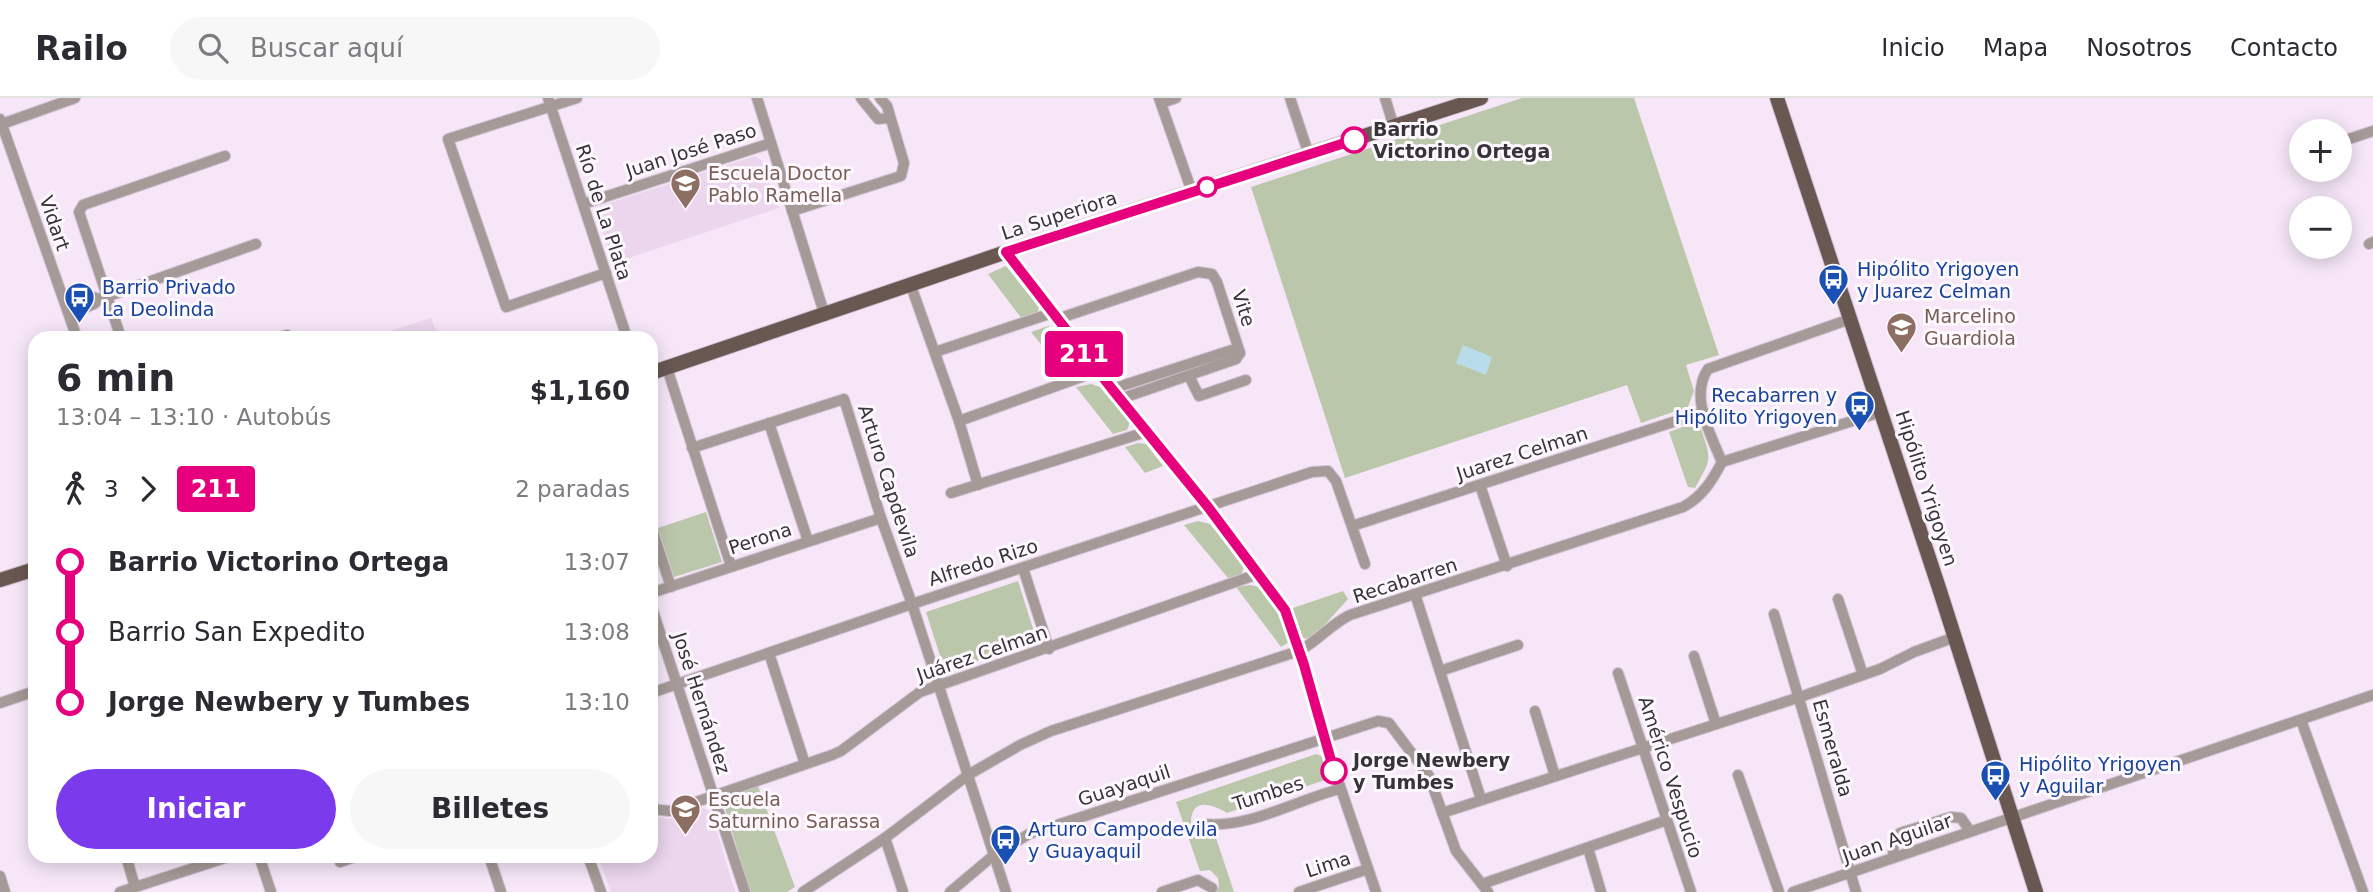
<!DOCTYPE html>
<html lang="es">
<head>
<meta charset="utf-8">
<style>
	:root { --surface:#fff; --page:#f7f7f7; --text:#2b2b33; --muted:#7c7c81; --line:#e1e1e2; --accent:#7c3aed }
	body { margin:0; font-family:"DejaVu Sans",sans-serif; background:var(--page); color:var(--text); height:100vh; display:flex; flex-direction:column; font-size:26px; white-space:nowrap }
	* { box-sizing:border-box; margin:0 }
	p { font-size:23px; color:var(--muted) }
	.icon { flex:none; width:38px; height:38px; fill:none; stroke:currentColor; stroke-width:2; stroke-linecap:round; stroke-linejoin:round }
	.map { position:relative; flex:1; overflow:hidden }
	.details { position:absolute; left:28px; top:233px; width:630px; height:532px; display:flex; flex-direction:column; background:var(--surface); border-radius:21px; box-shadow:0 4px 18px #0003 }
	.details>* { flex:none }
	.badge { padding:0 14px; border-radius:5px; font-size:24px; line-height:46px }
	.buttons { position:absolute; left:2289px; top:21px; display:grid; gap:14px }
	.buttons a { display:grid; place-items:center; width:63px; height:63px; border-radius:50%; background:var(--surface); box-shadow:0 4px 18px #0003; font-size:35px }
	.map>.badge { position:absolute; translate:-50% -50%; box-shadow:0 0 0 4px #fff }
	.legs { display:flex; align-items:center; gap:10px; height:77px; padding:0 28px; font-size:23px }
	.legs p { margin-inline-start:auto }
	.head { display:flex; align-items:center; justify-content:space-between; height:119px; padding:0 28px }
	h1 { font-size:38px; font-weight:600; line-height:52px }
	.cta { display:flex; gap:14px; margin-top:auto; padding:14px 28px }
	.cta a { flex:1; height:80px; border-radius:42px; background:var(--accent); color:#fff; font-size:28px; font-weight:600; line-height:80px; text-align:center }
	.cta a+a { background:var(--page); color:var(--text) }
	ul { padding:0 28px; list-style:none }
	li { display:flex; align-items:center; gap:24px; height:70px; font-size:26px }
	li i { display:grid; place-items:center; width:10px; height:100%; margin:0 9px; background:currentColor }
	li i::after { content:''; width:18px; height:18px; margin:-9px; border:5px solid; border-radius:50%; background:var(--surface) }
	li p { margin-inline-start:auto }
	li:first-child i { background:linear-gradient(#0000 50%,currentColor 0) }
	li:last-child i { background:linear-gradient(currentColor 50%,#0000 0) }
	header { display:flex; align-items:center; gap:42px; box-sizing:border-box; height:98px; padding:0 35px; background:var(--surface); border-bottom:2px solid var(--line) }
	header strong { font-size:33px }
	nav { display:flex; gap:38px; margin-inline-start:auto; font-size:24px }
	.search { width:490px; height:63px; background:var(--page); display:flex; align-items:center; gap:18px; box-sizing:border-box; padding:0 24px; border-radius:38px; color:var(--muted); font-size:26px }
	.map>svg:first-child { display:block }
</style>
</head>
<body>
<header>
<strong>Railo</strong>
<div class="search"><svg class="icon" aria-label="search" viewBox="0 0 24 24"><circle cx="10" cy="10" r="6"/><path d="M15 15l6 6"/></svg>Buscar aquí</div>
<nav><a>Inicio</a><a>Mapa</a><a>Nosotros</a><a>Contacto</a></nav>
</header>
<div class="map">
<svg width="2373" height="794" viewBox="0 0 2373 794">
	<rect width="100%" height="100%" fill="#f6e6f8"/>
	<g fill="#ebd6ed">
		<polygon points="755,58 762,63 779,110 614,165 596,115 600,108"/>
		<polygon points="431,220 439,240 369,240"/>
		<polygon points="703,710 711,714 735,794 611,794 598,758 651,758 651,718 670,721"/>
	</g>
	<g fill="#bbc7ab">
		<polygon points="1522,0 1634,0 1719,257 1686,267 1694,293 1688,309 1641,325 1627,287 1345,380 1251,89"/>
		<polygon points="1006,168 1039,209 1037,215 1022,221 988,176"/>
		<polygon points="1048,228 1057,232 1082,267 1078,274 1066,277 1031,234"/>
		<polygon points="1091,286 1100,289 1130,324 1127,332 1113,336 1076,289"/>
		<path d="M1691,326l10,5c11,32 10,30 -6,59l-7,-1 -19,-55z"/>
		<polygon points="1138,345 1146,346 1163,368 1145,375 1125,349"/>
		<polygon points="706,414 722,464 674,479 658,430"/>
		<polygon points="1198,423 1210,426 1244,469 1241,477 1228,480 1184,427"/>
		<polygon points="1018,483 1037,543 945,573 926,514"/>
		<path d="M1250,487l15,3c11,18 22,33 24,54l-8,5 -45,-60z"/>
		<polygon points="1343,493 1348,501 1311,542 1301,539 1293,510"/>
		<path d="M1316,656l8,3 5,17 -4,6 -98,33c-15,-9 -36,-16 -36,10l4,8 14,5 6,-1 19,57h-18l3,-5 -1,-9 -8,-8 -10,1 -24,-69z"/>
		<polygon points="758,688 795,789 787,794 750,794 722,700"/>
	</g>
	<polygon fill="#b8dcea" points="1463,247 1492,259 1486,277 1456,265"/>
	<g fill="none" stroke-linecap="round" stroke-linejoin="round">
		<defs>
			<g id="minor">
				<polyline points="548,0 627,240"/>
				<polyline points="577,0 448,41 506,209 606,175"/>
				<polyline points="757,0 825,218"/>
				<polyline points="861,0 878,21 889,20"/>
				<polyline points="1159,0 1192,94"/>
				<polyline points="1290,0 1309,57"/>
				<polyline points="1385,0 1394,29"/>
				<polyline points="1161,5 1176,0"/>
				<polyline points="0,21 77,240"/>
				<polyline points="2,26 75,0"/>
				<polyline points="2340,44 2373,33"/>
				<polyline points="583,106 771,45"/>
				<polyline points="792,113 901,78 904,65 887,8 880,0"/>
				<polyline points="2369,146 2373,144"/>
				<polyline points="1006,154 1098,273 1208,409 1285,512 1304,567 1324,641 1376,794"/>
				<polyline points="911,188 959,323 978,387"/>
				<polyline points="66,208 93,199 100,201"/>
				<polyline points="69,216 94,206 100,201 256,146"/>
				<polyline points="1057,221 1198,174 1212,176 1217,184 1240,255"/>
				<polyline points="121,240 79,114 83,107 225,58"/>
				<polyline points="277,240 287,237"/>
				<polyline points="935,254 1052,215"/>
				<polyline points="667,270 731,468"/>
				<polyline points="1189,278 1199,298 1246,282"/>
				<polyline points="1112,291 1232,252 1240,255"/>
				<polyline points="1120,301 1236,261 1240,255"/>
				<polyline points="959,323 1098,273"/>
				<polyline points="769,325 808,443"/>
				<polyline points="692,350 844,301 881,420 912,506 1006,794"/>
				<path d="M1722,364c-11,-27 -33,-65 -14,-93l142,-50"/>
				<polyline points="1480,387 1507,468"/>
				<polyline points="951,395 1146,334"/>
				<polyline points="651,428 671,489"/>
				<polyline points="1352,428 1704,314"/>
				<polyline points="1023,470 1049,551"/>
				<polyline points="651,495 881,420"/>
				<polyline points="1415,496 1481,701"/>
				<polyline points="1838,501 1863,577"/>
				<polyline points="651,507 745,794"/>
				<polyline points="1774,516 1856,794"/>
				<polyline points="769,555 805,666"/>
				<polyline points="1694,558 1716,626"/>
				<polyline points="1440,573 1518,547"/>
				<polyline points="1618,575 1691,794"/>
				<polyline points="651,595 912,506 1312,374 1328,373 1336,383 1365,466"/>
				<polyline points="0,605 35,593"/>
				<polyline points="1535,613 1555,678"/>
				<polyline points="2301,622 2363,794"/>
				<polyline points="1738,677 1779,794"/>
				<polyline points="651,711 670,713 832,657 841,653 920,594 1258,476"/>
				<polyline points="1442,715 1800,599 1880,571 1914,554 1955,539"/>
				<path d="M1205,726c46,4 91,-24 135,-35"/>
				<polyline points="885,740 903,794"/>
				<polyline points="1588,750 1601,794"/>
				<polyline points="126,758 135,789"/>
				<polyline points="259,758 271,794"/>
				<polyline points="338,758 340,764 357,758"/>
				<polyline points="489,758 501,794"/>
				<polyline points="588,758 601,794"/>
				<polyline points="1893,759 1894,740 1900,735 1951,719 1961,720 1970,733"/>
				<polyline points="0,778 5,794"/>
				<polyline points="1482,786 1667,722"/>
				<polyline points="120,794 231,758"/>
				<path d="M803,794l82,-54 83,-63 52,-30 31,-14 248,-80c19,-10 32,-27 51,-36l333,-108c19,-10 29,-26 39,-45l159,-50"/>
				<polyline points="950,794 994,757 1029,736 1378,623 1389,625 1429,678 1456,753 1488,794"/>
				<polyline points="1162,794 1198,782 1212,790"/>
				<polyline points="1299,794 1368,771"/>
				<polyline points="1793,794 2373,597"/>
			</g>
			<g id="major">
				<polyline points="1777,0 1939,490 2036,794"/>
				<polyline points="651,275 1006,154 1481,0"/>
				<polyline points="0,482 35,471"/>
			</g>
		</defs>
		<use href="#minor" stroke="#d0c2d2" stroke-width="12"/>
		<use href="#major" stroke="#d0c2d2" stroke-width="16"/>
		<use href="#minor" stroke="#a59a97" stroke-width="10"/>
		<use href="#major" stroke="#695752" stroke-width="14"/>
	</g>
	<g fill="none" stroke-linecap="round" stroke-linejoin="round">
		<defs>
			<polyline id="line-1" points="1334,673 1304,567 1285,512 1208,409 1112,291 1006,154 1354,42"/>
		</defs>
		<use href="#line-1" stroke="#fff" stroke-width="16"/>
		<use href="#line-1" stroke="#e6007e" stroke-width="10"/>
	</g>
	<defs>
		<symbol id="school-pin" viewBox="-11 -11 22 30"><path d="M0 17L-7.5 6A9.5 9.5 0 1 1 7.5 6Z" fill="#8d6e63" stroke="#fdf7fe"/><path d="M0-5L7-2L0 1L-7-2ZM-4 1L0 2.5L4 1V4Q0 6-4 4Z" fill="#fff"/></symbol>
		<symbol id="bus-pin" viewBox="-11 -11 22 30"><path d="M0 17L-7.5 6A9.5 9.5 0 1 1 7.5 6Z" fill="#1a4fb4" stroke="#fdf7fe"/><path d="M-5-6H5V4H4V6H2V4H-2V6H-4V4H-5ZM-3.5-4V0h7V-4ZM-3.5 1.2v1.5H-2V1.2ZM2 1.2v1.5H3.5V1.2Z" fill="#fff"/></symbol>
	</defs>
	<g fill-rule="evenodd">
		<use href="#school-pin" x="668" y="68" width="35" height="47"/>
		<use href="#bus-pin" x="1816" y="164" width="35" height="47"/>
		<use href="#bus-pin" x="62" y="182" width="35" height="47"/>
		<use href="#school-pin" x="1884" y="212" width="35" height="47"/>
		<use href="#bus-pin" x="1842" y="290" width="35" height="47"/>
		<use href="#bus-pin" x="1978" y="660" width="35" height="47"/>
		<use href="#school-pin" x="668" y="694" width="35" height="47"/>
		<use href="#bus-pin" x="988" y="724" width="35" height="47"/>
	</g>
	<g fill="#fff" stroke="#e6007e" stroke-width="3.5">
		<circle cx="1354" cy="42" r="12"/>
		<circle cx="1207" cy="89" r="9"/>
		<circle cx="1334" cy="673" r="12"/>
	</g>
	<g text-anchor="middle" stroke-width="6" stroke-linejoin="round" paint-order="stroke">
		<g font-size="19" font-weight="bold" fill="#383239" stroke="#fdf7fe" text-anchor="start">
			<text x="1373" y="38">Barrio<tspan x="1373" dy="22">Victorino Ortega</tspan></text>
			<text x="1353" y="669">Jorge Newbery<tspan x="1353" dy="22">y Tumbes</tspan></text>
		</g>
		<g font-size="19" fill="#383239" stroke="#fdf7fe">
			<text transform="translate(691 52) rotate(-18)" y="7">Juan José Paso</text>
			<text transform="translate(604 114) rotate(72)" y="7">Río de La Plata</text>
			<text transform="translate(1059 117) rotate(-18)" y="7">La Superiora</text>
			<text transform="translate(55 125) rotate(71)" y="7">Vidart</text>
			<text transform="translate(1244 210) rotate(72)" y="7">Vite</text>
			<text transform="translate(1522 355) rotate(-18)" y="7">Juarez Celman</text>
			<text transform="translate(889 383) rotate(72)" y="7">Arturo Capdevila</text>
			<text transform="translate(1927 390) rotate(72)" y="7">Hipólito Yrigoyen</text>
			<text transform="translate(760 440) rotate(-18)" y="7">Perona</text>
			<text transform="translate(983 464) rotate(-18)" y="7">Alfredo Rizo</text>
			<text transform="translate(1405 482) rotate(-18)" y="7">Recabarren</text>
			<text transform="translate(982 555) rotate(-19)" y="7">Juárez Celman</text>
			<text transform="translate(702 605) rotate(72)" y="7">José Hernández</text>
			<text transform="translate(1833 650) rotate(74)" y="7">Esmeralda</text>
			<text transform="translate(1671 679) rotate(72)" y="7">Américo Vespucio</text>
			<text transform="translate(1124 687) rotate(-18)" y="7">Guayaquil</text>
			<text transform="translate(1268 695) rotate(-18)" y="7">Tumbes</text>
			<text transform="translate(1897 740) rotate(-19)" y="7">Juan Aguilar</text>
			<text transform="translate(1328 766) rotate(-18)" y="7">Lima</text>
		</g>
		<g font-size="19" fill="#785e54" stroke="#fdf7fe" text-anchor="start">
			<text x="708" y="82">Escuela Doctor<tspan x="708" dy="22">Pablo Ramella</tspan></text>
			<text x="1924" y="225">Marcelino<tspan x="1924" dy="22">Guardiola</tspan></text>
			<text x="708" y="708">Escuela<tspan x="708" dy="22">Saturnino Sarassa</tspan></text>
		</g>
		<g font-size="19" fill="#164399" stroke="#fdf7fe" text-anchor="start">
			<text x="1857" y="178">Hipólito Yrigoyen<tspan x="1857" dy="22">y Juarez Celman</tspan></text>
			<text x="102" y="196">Barrio Privado<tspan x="102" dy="22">La Deolinda</tspan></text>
			<text x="1837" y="304" text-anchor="end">Recabarren y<tspan x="1837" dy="22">Hipólito Yrigoyen</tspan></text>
			<text x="2019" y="673">Hipólito Yrigoyen<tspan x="2019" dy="22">y Aguilar</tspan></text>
			<text x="1028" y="738">Arturo Campodevila<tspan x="1028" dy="22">y Guayaquil</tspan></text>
		</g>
	</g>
</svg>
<div class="buttons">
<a>+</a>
<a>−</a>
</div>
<b class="badge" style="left:1084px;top:256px;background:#e6007e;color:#fff">211</b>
<section class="details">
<div class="head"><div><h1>6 min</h1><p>13:04 – 13:10 · Autobús</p></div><b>$1,160</b></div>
<div class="legs"><svg class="icon" aria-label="walk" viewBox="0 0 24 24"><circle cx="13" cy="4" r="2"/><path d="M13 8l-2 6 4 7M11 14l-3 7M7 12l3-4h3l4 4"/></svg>3<svg class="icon" aria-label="forward" viewBox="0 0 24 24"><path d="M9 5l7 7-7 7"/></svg><b class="badge" style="background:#e6007e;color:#fff">211</b><p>2 paradas</p></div>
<ul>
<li><i style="color:#e6007e"></i><b>Barrio Victorino Ortega</b><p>13:07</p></li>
<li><i style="color:#e6007e"></i><span>Barrio San Expedito</span><p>13:08</p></li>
<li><i style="color:#e6007e"></i><b>Jorge Newbery y Tumbes</b><p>13:10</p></li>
</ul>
<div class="cta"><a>Iniciar</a><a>Billetes</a></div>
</section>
</div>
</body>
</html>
